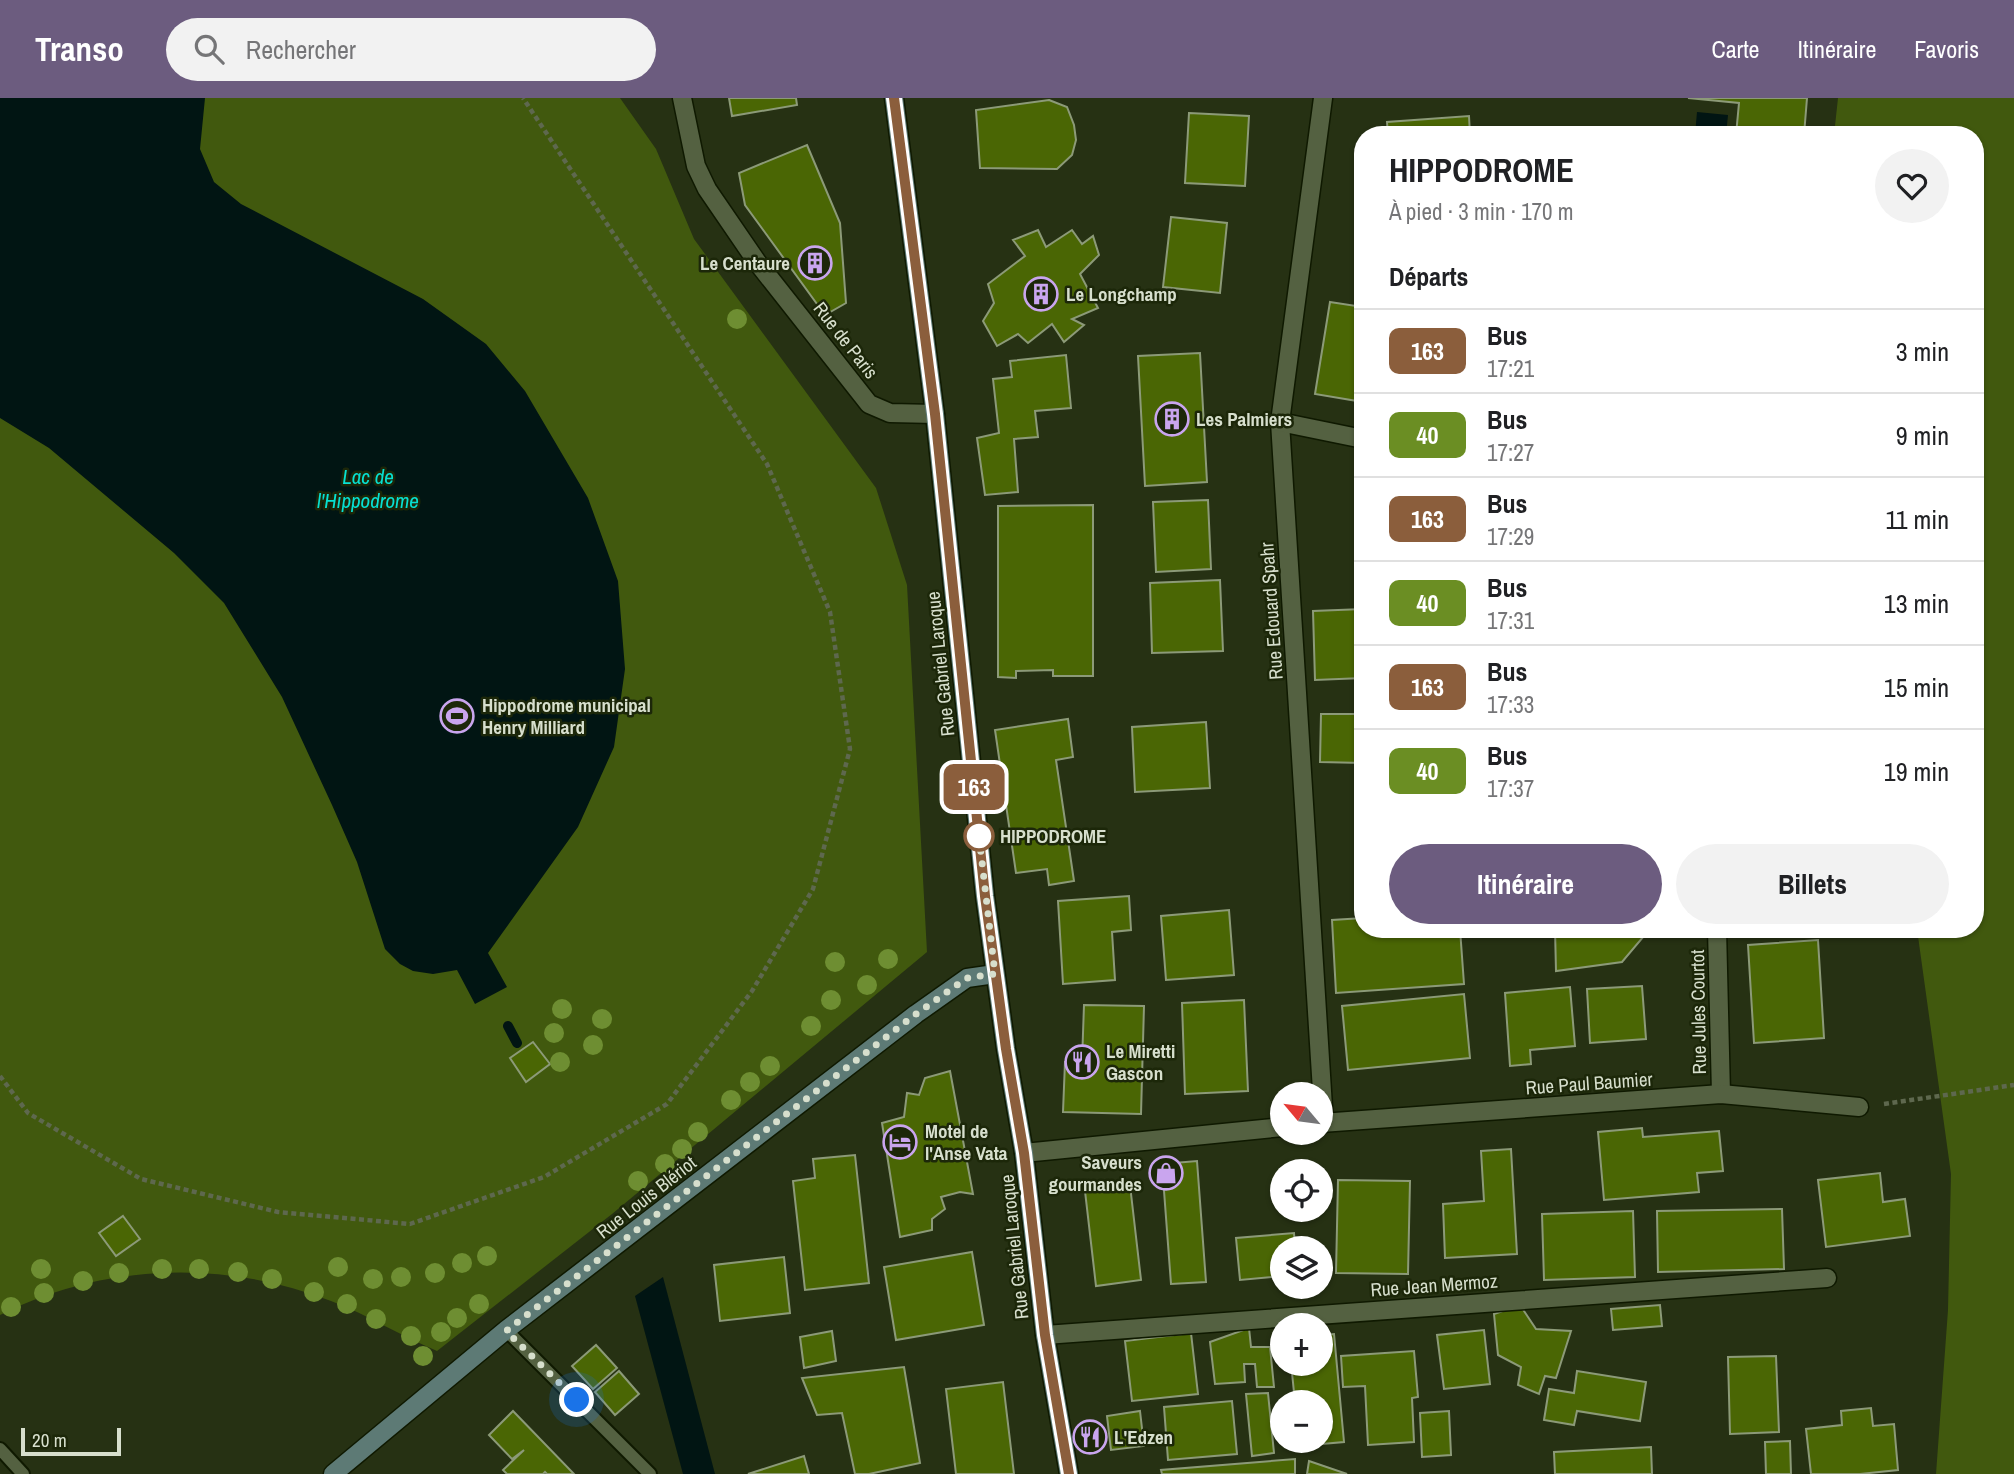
<!DOCTYPE html>
<html lang="fr">
<head>
<meta charset="utf-8">
<style>
	:root { --surface:#fff; --page:#f2f2f2; --text:#202124; --muted:#757577; --line:#e0e0e0; --accent:#6c5c7f }
	body { margin:0; font-family:"Archivo Narrow",sans-serif; background:var(--page); color:var(--text); height:100vh; display:flex; flex-direction:column; font-size:26px; white-space:nowrap }
	* { box-sizing:border-box; margin:0 }
	p { font-size:23px; color:var(--muted) }
	.icon { flex:none; width:38px; height:38px; fill:none; stroke:currentColor; stroke-width:2; stroke-linecap:round; stroke-linejoin:round }
	.map { position:relative; flex:1; overflow:hidden }
	.panel { position:absolute; left:1354px; top:28px; width:630px; height:812px; display:flex; flex-direction:column; background:var(--surface); border-radius:28px; box-shadow:0 2px 5px #0004 }
	.panel>* { flex:none }
	.badge { padding:0 14px; border-radius:10px; font-size:24px; line-height:46px }
	.needle { width:46px; rotate:299deg }
	.tools { position:absolute; left:1270px; top:984px; display:grid; gap:14px }
	.tools a { display:grid; place-items:center; width:63px; height:63px; border-radius:50%; background:var(--surface); box-shadow:0 2px 5px #0004; font-size:35px }
	.scale { position:absolute; left:21px; bottom:18px; width:100px; box-sizing:border-box; padding-left:7px; border:4px solid #d7dfcd; border-top:0; font-size:19px; line-height:24px; white-space:nowrap; color:#d7dfcd; -webkit-text-stroke:5px #1c2709; paint-order:stroke }
	.you { position:absolute; width:35px; height:35px; margin:-18px; border:5px solid #fff; border-radius:50%; background:#1a73e8; box-shadow:0 0 0 10px #1a73e833 }
	.map>.badge { position:absolute; translate:-50% -50%; box-shadow:0 0 0 4px #fff }
	h2 { padding:0 35px; font-size:26px; line-height:63px }
	.round { display:grid; place-items:center; flex:none; width:74px; height:74px; border-radius:37px; background:var(--page) }
	.head { display:flex; align-items:center; justify-content:space-between; height:119px; padding:0 35px }
	h1 { font-size:33px; font-weight:700; line-height:52px }
	.cta { display:flex; gap:14px; margin-top:auto; padding:14px 35px }
	.cta a { flex:1; height:80px; border-radius:42px; background:var(--accent); color:#fff; font-size:28px; font-weight:700; line-height:80px; text-align:center }
	.cta a+a { background:var(--page); color:var(--text) }
	ul { padding:0; list-style:none }
	li { display:flex; align-items:center; gap:21px; height:84px; padding:0 35px; border-top:2px solid var(--line) }
	li div { flex:1 }
	li b { display:block; font-size:26px }
	li em { font-style:normal }
	li .badge { min-width:77px; font-weight:700; text-align:center }
	header { display:flex; align-items:center; gap:42px; box-sizing:border-box; height:98px; padding:0 35px; background:var(--accent); color:#fff }
	header strong { font-size:33px }
	nav { display:flex; gap:38px; margin-inline-start:auto; font-size:24px }
	.search { width:490px; height:63px; background:var(--page); display:flex; align-items:center; gap:18px; box-sizing:border-box; padding:0 24px; border-radius:38px; color:var(--muted); font-size:26px }
	.map>svg:first-child { display:block }
</style>
</head>
<body>
<header>
<strong>Transo</strong>
<div class="search"><svg class="icon" aria-label="search" viewBox="0 0 24 24"><circle cx="10" cy="10" r="6"/><path d="M15 15l6 6"/></svg>Rechercher</div>
<nav><a>Carte</a><a>Itinéraire</a><a>Favoris</a></nav>
</header>
<div class="map">
<svg width="2014" height="1376" viewBox="0 0 2014 1376">
	<rect width="100%" height="100%" fill="#263113"/>
	<g fill="#41590e">
		<path d="M0,0h620l36,51 38,90 182,249 31,97 20,367 -315,262 -175,137c-36,-15 -69,-36 -106,-50 -108,-42 -227,-38 -331,14z"/>
		<polygon points="1838,0 2014,0 2014,1376 1936,1376 1948,1212 1951,1076 1917,831 1976,831 1976,37 1834,37"/>
	</g>
	<g fill="#011513">
		<polygon points="0,0 205,0 200,51 214,84 241,106 423,201 486,246 525,293 588,400 618,483 625,571 614,649 578,729 488,855 507,889 475,906 457,872 433,876 413,873 400,866 385,851 357,764 332,707 282,599 224,505 174,455 49,350 0,320"/>
		<polygon points="1697,14 1728,17 1726,37 1695,37"/>
		<polygon points="663,1179 715,1376 683,1376 635,1198"/>
	</g>
	<g fill="none" stroke-linecap="round" stroke-linejoin="round">
		<polyline stroke="#011513" stroke-width="10" points="508,928 517,945"/>
	</g>
	<g fill="#4a6604" stroke="#8c9a78" stroke-width="2">
		<polygon points="729,0 796,0 797,7 732,18"/>
		<polygon points="1688,0 1807,0 1804,37 1736,37 1739,5"/>
		<polygon points="1049,2 1067,9 1074,27 1076,42 1072,57 1057,71 980,70 976,12"/>
		<polygon points="1189,15 1249,18 1245,88 1185,85"/>
		<polygon points="1469,18 1470,37 1388,37 1387,24"/>
		<polygon points="807,47 840,125 846,205 825,217 745,107 739,75"/>
		<polygon points="1171,119 1227,125 1220,195 1163,189"/>
		<polygon points="1038,132 1046,149 1072,132 1082,146 1093,138 1099,157 1080,176 1098,210 1072,221 1084,227 1064,244 1052,226 1028,245 1018,236 997,248 983,223 994,205 988,186 1025,158 1013,142"/>
		<polygon points="1330,204 1363,209 1363,304 1315,296"/>
		<polygon points="1200,255 1207,384 1145,388 1138,258"/>
		<polygon points="1066,257 1071,310 1035,313 1038,339 1014,341 1018,394 985,397 977,340 999,335 993,281 1012,279 1010,263"/>
		<polygon points="1208,402 1211,471 1156,474 1153,404"/>
		<polygon points="1093,407 1093,578 1053,578 1053,572 1016,573 1016,580 998,579 998,408"/>
		<polygon points="1220,482 1223,553 1152,555 1150,485"/>
		<polygon points="1363,511 1363,580 1315,582 1313,513"/>
		<polygon points="1321,616 1363,616 1363,665 1320,664"/>
		<polygon points="1068,621 1073,659 1056,662 1074,783 1049,787 1047,771 1016,775 995,632"/>
		<polygon points="1206,624 1210,690 1135,694 1132,629"/>
		<polygon points="1129,798 1131,832 1112,834 1115,882 1063,886 1058,803"/>
		<polygon points="1229,812 1234,877 1166,882 1161,818"/>
		<polygon points="1363,820 1363,831 1460,831 1464,886 1336,895 1332,822"/>
		<polygon points="1555,831 1643,831 1644,838 1622,864 1556,873"/>
		<polygon points="1818,842 1824,940 1754,945 1748,847"/>
		<polygon points="1642,888 1646,941 1590,945 1587,891"/>
		<polygon points="1570,889 1575,948 1530,952 1531,966 1510,968 1505,895"/>
		<polygon points="1464,896 1470,960 1348,972 1342,908"/>
		<polygon points="1244,902 1248,993 1185,996 1182,905"/>
		<polygon points="1084,907 1144,908 1141,1016 1063,1014 1065,964 1082,964"/>
		<polygon points="533,944 550,966 526,984 510,960"/>
		<polygon points="950,973 973,1096 960,1094 941,1099 945,1111 932,1121 932,1132 900,1139 882,1025 904,1019 907,995 919,997 925,980"/>
		<polygon points="1642,1030 1643,1039 1719,1033 1723,1073 1697,1075 1699,1094 1604,1102 1598,1034"/>
		<polygon points="1511,1051 1517,1156 1445,1160 1443,1106 1484,1103 1481,1053"/>
		<polygon points="855,1057 869,1185 805,1192 793,1083 815,1080 813,1061"/>
		<polygon points="1197,1063 1206,1184 1171,1186 1162,1066"/>
		<polygon points="1880,1075 1883,1104 1905,1101 1910,1138 1826,1149 1818,1082"/>
		<polygon points="1338,1082 1410,1083 1408,1176 1336,1175"/>
		<polygon points="1130,1087 1141,1182 1096,1188 1085,1093"/>
		<polygon points="1782,1111 1784,1171 1658,1174 1657,1113"/>
		<polygon points="1633,1113 1635,1179 1544,1182 1542,1116"/>
		<polygon points="123,1118 140,1141 116,1158 99,1135"/>
		<polygon points="1294,1135 1295,1150 1283,1150 1283,1178 1240,1182 1236,1140"/>
		<polygon points="972,1154 984,1227 896,1242 884,1169"/>
		<polygon points="784,1159 790,1215 720,1223 714,1167"/>
		<polygon points="1520,1207 1536,1231 1571,1233 1556,1280 1545,1278 1539,1296 1518,1287 1521,1269 1498,1257 1494,1216"/>
		<polygon points="1660,1207 1662,1228 1613,1232 1611,1211"/>
		<polygon points="1249,1230 1251,1249 1270,1249 1274,1289 1257,1289 1255,1266 1244,1266 1245,1284 1215,1286 1210,1244"/>
		<polygon points="1484,1232 1490,1286 1444,1291 1437,1237"/>
		<polygon points="832,1233 836,1263 804,1270 800,1239"/>
		<polygon points="1191,1235 1198,1296 1132,1303 1125,1243"/>
		<polygon points="1334,1236 1344,1344 1299,1348 1299,1342 1321,1342 1321,1304 1295,1304 1291,1265 1321,1265 1321,1237"/>
		<polygon points="596,1247 617,1270 593,1291 572,1268"/>
		<polygon points="1414,1253 1418,1299 1412,1300 1414,1344 1368,1347 1365,1288 1343,1289 1341,1258"/>
		<polygon points="1776,1258 1779,1334 1730,1336 1728,1259"/>
		<polygon points="904,1269 920,1365 869,1376 855,1376 842,1315 817,1317 802,1280"/>
		<polygon points="619,1273 639,1296 615,1317 595,1294"/>
		<polygon points="1577,1273 1646,1284 1640,1323 1577,1313 1574,1327 1544,1322 1549,1291 1574,1295"/>
		<polygon points="1003,1284 1014,1376 956,1376 946,1291"/>
		<polygon points="1268,1295 1274,1355 1252,1358 1246,1296"/>
		<polygon points="1232,1303 1237,1356 1168,1362 1164,1309"/>
		<polygon points="1871,1310 1873,1328 1894,1326 1898,1372 1860,1376 1811,1376 1806,1331 1842,1327 1841,1313"/>
		<polygon points="513,1313 574,1376 547,1376 545,1374 543,1376 507,1376 503,1372 524,1352 512,1361 489,1337"/>
		<polygon points="1140,1313 1144,1348 1111,1352 1107,1318"/>
		<polygon points="1449,1313 1451,1357 1422,1359 1420,1315"/>
		<polygon points="1790,1343 1791,1376 1766,1376 1765,1344"/>
		<polygon points="1651,1349 1652,1376 1555,1376 1554,1354"/>
		<polygon points="804,1358 809,1376 748,1376"/>
		<polygon points="1295,1361 1295,1376 1162,1376 1161,1372"/>
		<polygon points="1309,1363 1347,1376 1307,1376"/>
	</g>
	<g fill="none" stroke-linecap="round" stroke-linejoin="round">
		<defs>
			<g id="lane">
				<polyline points="506,1232 650,1376"/>
				<polyline points="0,1351 23,1376"/>
			</g>
			<g id="street">
				<polyline points="682,0 696,68 707,91 757,164 869,306 890,315 935,316"/>
				<polyline points="1323,0 1280,324 1324,1025"/>
				<polyline points="1280,324 1363,341"/>
				<polyline points="1717,831 1721,996"/>
				<polyline points="1321,1025 1721,996 1859,1009"/>
				<polyline points="1024,1055 1283,1029"/>
				<polyline points="1045,1237 1827,1180"/>
			</g>
			<g id="secondary">
				<polyline points="894,0 935,316 985,798 1006,951 1024,1055 1045,1237 1069,1376"/>
				<polyline points="333,1376 506,1232 916,916 967,880 995,876"/>
			</g>
		</defs>
		<use href="#lane" stroke="#0f1900" stroke-width="16"/>
		<use href="#street" stroke="#0f1900" stroke-width="21"/>
		<use href="#secondary" stroke="#0f1900" stroke-width="21"/>
		<g stroke="#5e684e" stroke-width="4.5" stroke-dasharray="5 3.5" stroke-linecap="butt">
			<polyline points="0,978 28,1015 141,1081 278,1114 410,1126 544,1079 667,1006 752,893 813,791 850,651 830,514 767,366 523,0"/>
			<polyline points="1884,1006 2014,987"/>
		</g>
		<use href="#lane" stroke="#546141" stroke-width="12"/>
		<use href="#street" stroke="#546141" stroke-width="18"/>
		<use href="#secondary" stroke="#5d7a75" stroke-width="18"/>
	</g>
	<g fill="#6e8e32">
		<circle cx="737" cy="221" r="10"/>
		<circle cx="888" cy="861" r="10"/>
		<circle cx="835" cy="864" r="10"/>
		<circle cx="867" cy="887" r="10"/>
		<circle cx="831" cy="902" r="10"/>
		<circle cx="562" cy="911" r="10"/>
		<circle cx="602" cy="921" r="10"/>
		<circle cx="811" cy="928" r="10"/>
		<circle cx="554" cy="935" r="10"/>
		<circle cx="593" cy="947" r="10"/>
		<circle cx="560" cy="964" r="10"/>
		<circle cx="770" cy="968" r="10"/>
		<circle cx="750" cy="984" r="10"/>
		<circle cx="731" cy="1002" r="10"/>
		<circle cx="698" cy="1034" r="10"/>
		<circle cx="682" cy="1051" r="10"/>
		<circle cx="665" cy="1066" r="10"/>
		<circle cx="638" cy="1083" r="10"/>
		<circle cx="487" cy="1158" r="10"/>
		<circle cx="462" cy="1165" r="10"/>
		<circle cx="338" cy="1169" r="10"/>
		<circle cx="41" cy="1171" r="10"/>
		<circle cx="162" cy="1171" r="10"/>
		<circle cx="199" cy="1171" r="10"/>
		<circle cx="238" cy="1174" r="10"/>
		<circle cx="119" cy="1175" r="10"/>
		<circle cx="435" cy="1175" r="10"/>
		<circle cx="401" cy="1179" r="10"/>
		<circle cx="272" cy="1181" r="10"/>
		<circle cx="373" cy="1181" r="10"/>
		<circle cx="83" cy="1183" r="10"/>
		<circle cx="314" cy="1194" r="10"/>
		<circle cx="44" cy="1195" r="10"/>
		<circle cx="347" cy="1206" r="10"/>
		<circle cx="479" cy="1206" r="10"/>
		<circle cx="11" cy="1209" r="10"/>
		<circle cx="457" cy="1220" r="10"/>
		<circle cx="376" cy="1221" r="10"/>
		<circle cx="441" cy="1234" r="10"/>
		<circle cx="411" cy="1238" r="10"/>
		<circle cx="423" cy="1258" r="10"/>
	</g>
	<g fill="none" stroke-linecap="round" stroke-linejoin="round">
		<defs>
			<polyline id="line" points="894,0 935,316 985,798 1006,951 1024,1055 1045,1237 1069,1376"/>
		</defs>
		<use href="#line" stroke="#fff" stroke-width="16"/>
		<use href="#line" stroke="#8b5e3c" stroke-width="10"/>
		<polyline stroke="#d7dfcd" stroke-width="7" stroke-dasharray="0 12.6" points="577,1302 506,1233 916,916 967,880 995,876 979,738"/>
	</g>
	<defs>
		<symbol id="building-ring" viewBox="-11 -11 22 22"><circle r="9.5" fill="#1c2709" stroke="#c9a5ee" stroke-width="1.5"/><path d="M-4-6H4V6H1V3H-1V6H-4ZM-2.5-4.3h1.7v1.8h-1.7ZM.8-4.3h1.7v1.8H.8ZM-2.5-1h1.7V.8h-1.7ZM.8-1h1.7V.8H.8Z" fill="#c9a5ee"/></symbol>
		<symbol id="stadium-ring" viewBox="-11 -11 22 22"><circle r="9.5" fill="#1c2709" stroke="#c9a5ee" stroke-width="1.5"/><path d="M0-5a6.5 5 0 1 0 0 10a6.5 5 0 1 0 0-10ZM-3.5-1.8h7v3.6h-7Z" fill="#c9a5ee"/></symbol>
		<symbol id="restaurant-ring" viewBox="-11 -11 22 22"><circle r="9.5" fill="#1c2709" stroke="#c9a5ee" stroke-width="1.5"/><path d="M-5-6h1v4h1v-4h1v4h1v-4h1v5L-1.5 .5V6h-2V.5L-5-1ZM5-6V6H3V1.5H1.5Q1.5-4 5-6Z" fill="#c9a5ee"/></symbol>
		<symbol id="hotel-ring" viewBox="-11 -11 22 22"><circle r="9.5" fill="#1c2709" stroke="#c9a5ee" stroke-width="1.5"/><path d="M-6-4.5h1.5V1H6V5H4.5V3h-9V5H-6ZM-4 0a1.8 1.8 0 1 1 3.6 0ZM.5 0V-2.5h3Q6-2.5 6 0Z" fill="#c9a5ee"/></symbol>
		<symbol id="shop-ring" viewBox="-11 -11 22 22"><circle r="9.5" fill="#1c2709" stroke="#c9a5ee" stroke-width="1.5"/><path d="M-5-2.5h2.3a2.7 3.5 0 0 1 5.4 0H5L5.5 6h-11ZM-1.5-2.5h3a1.5 2.3 0 0 0-3 0Z" fill="#c9a5ee"/></symbol>
	</defs>
	<g fill-rule="evenodd">
		<use href="#building-ring" x="796" y="146" width="38" height="38"/>
		<use href="#building-ring" x="1022" y="177" width="38" height="38"/>
		<use href="#building-ring" x="1153" y="302" width="38" height="38"/>
		<use href="#stadium-ring" x="438" y="599" width="38" height="38"/>
		<use href="#restaurant-ring" x="1063" y="945" width="38" height="38"/>
		<use href="#hotel-ring" x="881" y="1025" width="38" height="38"/>
		<use href="#shop-ring" x="1147" y="1056" width="38" height="38"/>
		<use href="#restaurant-ring" x="1071" y="1320" width="38" height="38"/>
	</g>
	<circle fill="#fff" stroke="#8b5e3c" stroke-width="3.5" cx="979" cy="738" r="14"/>
	<g text-anchor="middle" stroke-width="5" stroke-linejoin="round" paint-order="stroke">
		<g font-size="19" font-weight="bold" fill="#d7dfcd" stroke="#1c2709" text-anchor="start">
			<text x="790" y="172" text-anchor="end">Le Centaure</text>
			<text x="1066" y="203">Le Longchamp</text>
			<text x="1196" y="328">Les Palmiers</text>
			<text x="482" y="614">Hippodrome municipal<tspan x="482" dy="22">Henry Milliard</tspan></text>
			<text x="1106" y="960">Le Miretti<tspan x="1106" dy="22">Gascon</tspan></text>
			<text x="925" y="1040">Motel de<tspan x="925" dy="22">l'Anse Vata</tspan></text>
			<text x="1142" y="1071" text-anchor="end">Saveurs<tspan x="1142" dy="22">gourmandes</tspan></text>
			<text x="1114" y="1346">L'Edzen</text>
		</g>
		<g font-size="19" fill="#d7dfcd" stroke="#1c2709">
			<text transform="translate(846 242) rotate(52)" y="7">Rue de Paris</text>
			<text transform="translate(1271 513) rotate(-94)" y="7">Rue Edouard Spahr</text>
			<text transform="translate(940 566) rotate(-96)" y="7">Rue Gabriel Laroque</text>
			<text transform="translate(1698 914) rotate(-91)" y="7">Rue Jules Courtot</text>
			<text transform="translate(1589 985) rotate(-4)" y="7">Rue Paul Baumier</text>
			<text transform="translate(646 1099) rotate(-38)" y="7">Rue Louis Blériot</text>
			<text transform="translate(1014 1149) rotate(-96)" y="7">Rue Gabriel Laroque</text>
			<text transform="translate(1434 1187) rotate(-4)" y="7">Rue Jean Mermoz</text>
		</g>
		<g font-size="19" font-weight="bold" fill="#d7dfcd" stroke="#1c2709" text-anchor="start">
			<text x="1000" y="745">HIPPODROME</text>
		</g>
		<g font-size="21" font-style="italic" fill="#07e1d2" stroke="#1c2709">
			<text x="368" y="386">Lac de<tspan x="368" dy="24">l'Hippodrome</tspan></text>
		</g>
	</g>
</svg>
<div class="tools">
<a><svg class="needle" viewBox="-14 -14 28 28"><path d="M0-13l5 13h-10z" fill="#e53935"/><path d="M0 13l5-13h-10z" fill="#757577"/></svg></a>
<a><svg class="icon" aria-label="locate" viewBox="0 0 24 24"><circle cx="12" cy="12" r="6"/><path d="M12 2v4M12 18v4M2 12h4M18 12h4"/></svg></a>
<a><svg class="icon" aria-label="layers" viewBox="0 0 24 24"><path d="M12 4l9 5-9 5-9-5zM3 14l9 5 9-5"/></svg></a>
<a>+</a>
<a>−</a>
</div>
<div class="scale">20 m</div>
<div class="you" style="left:577px;top:1302px"></div>
<b class="badge" style="left:974px;top:689px;background:#8b5e3c;color:#fff">163</b>
<section class="panel">
<div class="head"><div><h1>HIPPODROME</h1><p>À pied · 3 min · 170 m</p></div><a class="round"><svg class="icon" aria-label="heart" viewBox="0 0 24 24"><path d="M12 20l-8-8c-3-5 5-10 8-4 3-6 11-1 8 4z"/></svg></a></div>
<h2>Départs</h2>
<ul>
<li><span class="badge" style="background:#8b5e3c;color:#fff">163</span><div><b>Bus</b><p>17:21</p></div><em>3 min</em></li>
<li><span class="badge" style="background:#6b8e23;color:#fff">40</span><div><b>Bus</b><p>17:27</p></div><em>9 min</em></li>
<li><span class="badge" style="background:#8b5e3c;color:#fff">163</span><div><b>Bus</b><p>17:29</p></div><em>11 min</em></li>
<li><span class="badge" style="background:#6b8e23;color:#fff">40</span><div><b>Bus</b><p>17:31</p></div><em>13 min</em></li>
<li><span class="badge" style="background:#8b5e3c;color:#fff">163</span><div><b>Bus</b><p>17:33</p></div><em>15 min</em></li>
<li><span class="badge" style="background:#6b8e23;color:#fff">40</span><div><b>Bus</b><p>17:37</p></div><em>19 min</em></li>
</ul>
<div class="cta"><a>Itinéraire</a><a>Billets</a></div>
</section>
</div>
</body>
</html>
